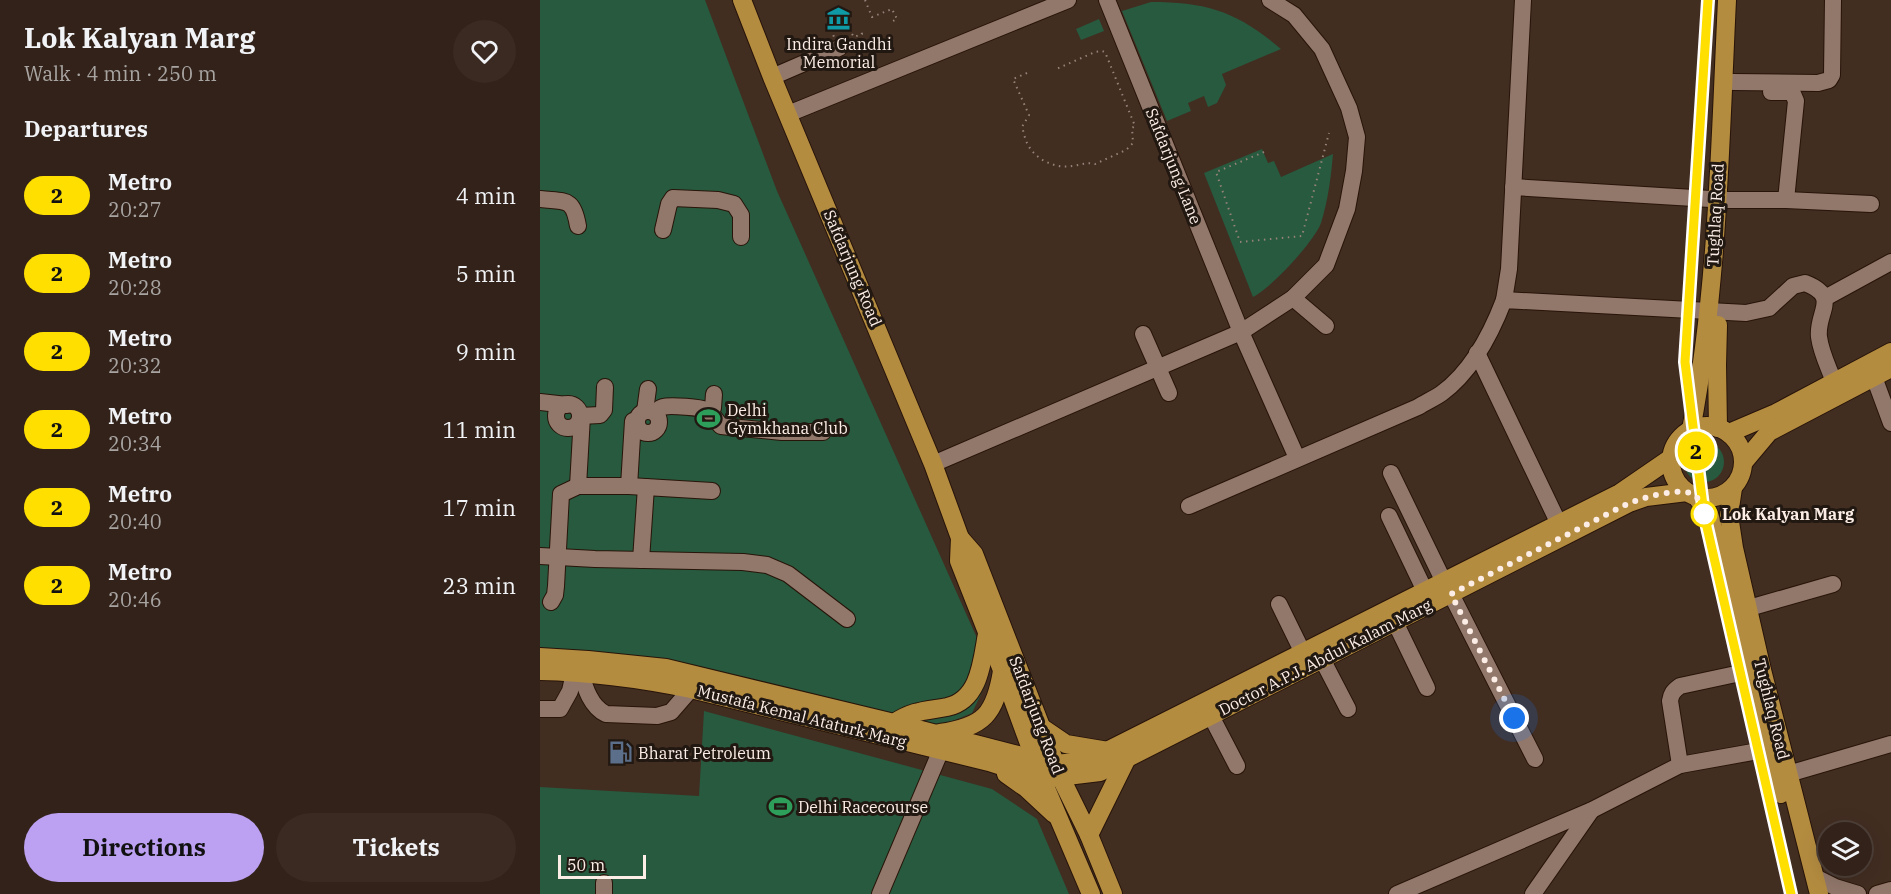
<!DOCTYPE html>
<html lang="en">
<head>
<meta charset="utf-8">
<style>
	:root { --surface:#322219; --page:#3a2a22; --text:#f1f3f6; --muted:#a8a4a2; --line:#4d3f38; --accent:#bca0f2 }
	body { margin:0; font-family:"IBM Plex Serif",serif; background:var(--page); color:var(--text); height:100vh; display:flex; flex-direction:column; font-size:22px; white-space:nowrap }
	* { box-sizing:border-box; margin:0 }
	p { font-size:20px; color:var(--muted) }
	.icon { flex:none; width:33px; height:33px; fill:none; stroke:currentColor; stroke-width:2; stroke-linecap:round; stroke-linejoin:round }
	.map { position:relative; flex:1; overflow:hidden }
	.details { display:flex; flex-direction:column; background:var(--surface); width:540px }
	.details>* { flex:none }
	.badge { padding:0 12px; border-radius:20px; font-size:21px; line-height:39px }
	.fabs { position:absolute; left:1278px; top:822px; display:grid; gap:12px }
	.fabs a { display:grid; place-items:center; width:54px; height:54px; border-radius:50%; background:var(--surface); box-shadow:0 6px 24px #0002,0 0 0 2px var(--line); font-size:30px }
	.scale { position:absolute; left:18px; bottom:15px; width:88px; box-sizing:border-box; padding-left:6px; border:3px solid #fceee6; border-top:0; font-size:16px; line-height:21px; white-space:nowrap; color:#fceee6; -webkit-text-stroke:4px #211812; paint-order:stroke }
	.you { position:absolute; width:30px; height:30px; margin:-15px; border:4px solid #fff; border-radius:50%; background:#1a73e8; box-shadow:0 0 0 9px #1a73e833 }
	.map>.badge { position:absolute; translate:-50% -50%; box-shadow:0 0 0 3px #fff }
	h2 { padding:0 24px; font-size:22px; line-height:54px }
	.round { display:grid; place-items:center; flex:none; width:63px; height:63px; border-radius:32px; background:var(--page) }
	.headline { display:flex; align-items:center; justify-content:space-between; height:102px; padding:0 24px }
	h1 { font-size:28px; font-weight:700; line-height:45px }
	.action { display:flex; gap:12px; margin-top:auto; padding:12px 24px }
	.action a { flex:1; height:69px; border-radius:36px; background:var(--accent); color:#111; font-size:24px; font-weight:700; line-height:69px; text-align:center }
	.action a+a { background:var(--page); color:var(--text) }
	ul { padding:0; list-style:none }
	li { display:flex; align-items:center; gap:18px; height:78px; padding:0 24px }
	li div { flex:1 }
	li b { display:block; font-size:22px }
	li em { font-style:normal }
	li .badge { min-width:66px; font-weight:700; text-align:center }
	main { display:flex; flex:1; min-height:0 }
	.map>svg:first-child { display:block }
</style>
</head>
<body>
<main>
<section class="details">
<div class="headline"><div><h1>Lok Kalyan Marg</h1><p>Walk · 4 min · 250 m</p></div><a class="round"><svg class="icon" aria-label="heart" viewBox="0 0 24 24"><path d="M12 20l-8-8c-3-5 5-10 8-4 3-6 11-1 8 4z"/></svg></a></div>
<h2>Departures</h2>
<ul>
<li><span class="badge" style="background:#ffdf00;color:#111">2</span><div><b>Metro</b><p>20:27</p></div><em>4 min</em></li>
<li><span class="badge" style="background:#ffdf00;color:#111">2</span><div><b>Metro</b><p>20:28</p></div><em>5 min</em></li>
<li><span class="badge" style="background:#ffdf00;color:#111">2</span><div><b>Metro</b><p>20:32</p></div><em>9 min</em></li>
<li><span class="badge" style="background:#ffdf00;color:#111">2</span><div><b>Metro</b><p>20:34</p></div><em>11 min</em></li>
<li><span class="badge" style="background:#ffdf00;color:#111">2</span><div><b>Metro</b><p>20:40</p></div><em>17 min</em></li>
<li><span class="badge" style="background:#ffdf00;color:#111">2</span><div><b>Metro</b><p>20:46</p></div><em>23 min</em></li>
</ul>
<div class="action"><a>Directions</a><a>Tickets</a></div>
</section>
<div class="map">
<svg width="1351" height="894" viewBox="0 0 1351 894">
	<rect width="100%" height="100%" fill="#422d21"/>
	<g fill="#275a3e">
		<polygon points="0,0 165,0 237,191 441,647 446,684 432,713 398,727 137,661 0,649"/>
		<path d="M611,2c56,0 87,10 130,47l-59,25 4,11 -9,18 -9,4 -4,-11 -16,7 3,8 -24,10 -45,-110z"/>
		<polygon points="559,19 564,31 541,40 536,29"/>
		<path d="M722,149l6,14 6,-2 7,16 52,-23c-2,23 -5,47 -12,69 -7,19 -50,65 -68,74l-49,-124z"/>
		<circle cx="1164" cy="462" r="20"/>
		<polygon points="164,711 452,789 497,819 529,894 0,894 0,787 159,796"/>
	</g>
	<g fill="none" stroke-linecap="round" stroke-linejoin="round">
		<defs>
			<g id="minor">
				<polyline points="567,0 701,332 757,458"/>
				<polyline points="232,77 299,48"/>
				<polyline points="1193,82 1278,83 1289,80 1292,75 1293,0"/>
				<polyline points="1231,92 1249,92 1253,94 1256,101 1246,200"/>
				<polyline points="248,114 528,0"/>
				<polyline points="973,187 1187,200 1246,200 1331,204"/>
				<path d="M0,199c26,3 33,-2 38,27"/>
				<polyline points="123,230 129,204 133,198 178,200 194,204 201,215 201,237"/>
				<polyline points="753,298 786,326"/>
				<polyline points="1285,298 1351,262"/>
				<polyline points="964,300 969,269 983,0"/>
				<polyline points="603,334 629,393"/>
				<polyline points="937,353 1019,524"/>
				<polyline points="1334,377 1351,423"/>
				<polyline points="0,402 27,405"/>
				<circle cx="28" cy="416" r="12"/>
				<circle cx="108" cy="422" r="11"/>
				<polyline points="105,411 108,389"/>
				<polyline points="170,412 173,408 174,394"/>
				<path d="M115,413c3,-3 4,-5 8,-6 6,-2 40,0 45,4 5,3 8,10 13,15l61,6h41"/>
				<polyline points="40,416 60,415 64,410 65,387"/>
				<polyline points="42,416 38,486 89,486 93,421"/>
				<polyline points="393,464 701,332 753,298 786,265 807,209 814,171 817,137 809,108 782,49 754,15 730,0"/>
				<polyline points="851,473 904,582"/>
				<polyline points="89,486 172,491"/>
				<path d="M649,506l229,-99c8,-5 17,-9 24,-14 30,-22 49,-59 62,-93l242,13 23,-5 24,-22 12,-3c36,14 11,29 14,54 2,16 10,31 15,45"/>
				<polyline points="849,516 885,591"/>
				<polyline points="0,556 55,559 203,562 227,565 248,574 307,619"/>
				<polyline points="101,560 106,487"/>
				<polyline points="911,594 995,759"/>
				<polyline points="11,602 15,595 16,586 21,494 38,486"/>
				<polyline points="739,604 763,653"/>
				<polyline points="1209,608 1293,584"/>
				<polyline points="855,622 887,688"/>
				<polyline points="782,659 808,709"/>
				<path d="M41,673c4,15 10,34 25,41l51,2 14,-4 20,-23"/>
				<polyline points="0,709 20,709 30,691 34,673"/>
				<polyline points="671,716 697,766"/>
				<path d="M1140,765l-10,-64c1,-7 3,-10 10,-15l70,-15 11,-1"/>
				<polyline points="1248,774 1351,744"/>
				<polyline points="1275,877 1295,887 1318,894"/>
				<polyline points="64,894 64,883"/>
				<polyline points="340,894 401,750"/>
				<polyline points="857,894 1052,810 1140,765 1241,747"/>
				<polyline points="993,894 1051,811"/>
				<polyline points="1337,894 1351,890"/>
			</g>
			<g id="major">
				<polyline points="202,0 232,77 393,464 420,538 419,561 462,670 502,779 551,894"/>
				<polyline points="1178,325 1177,365 1178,428"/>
				<circle cx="1167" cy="462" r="36"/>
				<path d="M1151,430c27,-141 29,-287 36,-430"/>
				<polyline points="1189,433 1236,413 1351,352"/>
				<polyline points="1203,463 1229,432 1351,368"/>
				<polyline points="1193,488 1189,515 1194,548 1222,670 1279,894"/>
				<polyline points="1156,496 1169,514 1180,551 1241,794"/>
				<polyline points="420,538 434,554 521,778 549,835 573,894"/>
				<path d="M0,657l48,3 78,8 228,55 124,32c31,11 40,10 71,5l531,-267 51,-35"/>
				<path d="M0,671c50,1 102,8 151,18l298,73 53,17 58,-7 529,-269 17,-6 41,-5"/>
				<path d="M354,723c20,-13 31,-12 53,-16 33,-7 35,-46 40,-73"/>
				<polyline points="501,727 526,744 568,751"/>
				<path d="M400,733c44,-6 55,-19 62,-62"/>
				<polyline points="466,774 486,788 514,814"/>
				<polyline points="549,835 587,758"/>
			</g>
		</defs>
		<use href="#minor" stroke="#281409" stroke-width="18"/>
		<use href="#major" stroke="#281409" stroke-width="20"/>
		<g stroke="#958379" stroke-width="2" stroke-dasharray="1.5 4.5" stroke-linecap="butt">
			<polyline points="325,0 332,17 352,9 357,19 353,21"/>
			<polyline points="289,24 294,37"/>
			<polyline points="312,34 314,37 322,34 321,30"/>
			<path d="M487,73l-14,6 16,36 -7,12c2,6 3,13 6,18 8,15 28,24 44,21 8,-1 16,-4 23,-2l31,-14 7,-7 -1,-15 3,-2 -30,-74 -3,-1 -7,1 -41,18"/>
			<polyline points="724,152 676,172 700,242 762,236 789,133"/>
		</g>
		<use href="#minor" stroke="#92786b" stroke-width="16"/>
		<use href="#major" stroke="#b48c40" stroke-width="18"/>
	</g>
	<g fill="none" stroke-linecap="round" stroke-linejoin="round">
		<defs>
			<polyline id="line" points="1168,0 1145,362 1164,514 1251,894"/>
		</defs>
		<use href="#line" stroke="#fff" stroke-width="14"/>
		<use href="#line" stroke="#ffdf00" stroke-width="9"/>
		<path stroke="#fceee6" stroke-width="6" stroke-dasharray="0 10.8" d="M974,718l-63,-124 178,-91c14,-5 53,-17 65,-8 6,4 10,13 14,19h-4"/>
	</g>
	<defs>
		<symbol id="museum-bare" viewBox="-9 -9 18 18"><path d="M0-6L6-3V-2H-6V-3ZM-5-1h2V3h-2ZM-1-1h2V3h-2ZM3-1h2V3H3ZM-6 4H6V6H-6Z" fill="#0f9aa8" stroke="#211812" stroke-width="2.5" paint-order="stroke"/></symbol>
		<symbol id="stadium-bare" viewBox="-9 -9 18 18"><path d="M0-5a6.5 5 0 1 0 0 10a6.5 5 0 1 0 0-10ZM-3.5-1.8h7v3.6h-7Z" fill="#2e9e5b" stroke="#211812" stroke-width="2.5" paint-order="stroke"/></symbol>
		<symbol id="fuel-bare" viewBox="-9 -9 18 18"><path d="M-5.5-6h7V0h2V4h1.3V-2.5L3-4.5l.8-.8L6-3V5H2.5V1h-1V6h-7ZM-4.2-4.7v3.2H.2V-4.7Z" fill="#5c6f8a" stroke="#211812" stroke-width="2.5" paint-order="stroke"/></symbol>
	</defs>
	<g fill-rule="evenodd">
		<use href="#museum-bare" x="282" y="2" width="33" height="33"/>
		<use href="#stadium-bare" x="152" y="402" width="33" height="33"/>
		<use href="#fuel-bare" x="64" y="736" width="33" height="33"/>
		<use href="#stadium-bare" x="224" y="790" width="33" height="33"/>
	</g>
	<circle fill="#fff" stroke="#ffdf00" stroke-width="3" cx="1164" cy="514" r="12"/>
	<g text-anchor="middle" stroke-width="6" stroke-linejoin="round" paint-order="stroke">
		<g font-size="16" fill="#fceee6" stroke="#211812" text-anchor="start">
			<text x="299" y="50" text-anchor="middle">Indira Gandhi<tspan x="299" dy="18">Memorial</tspan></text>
			<text x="187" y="416">Delhi<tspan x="187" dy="18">Gymkhana Club</tspan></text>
			<text x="98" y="759">Bharat Petroleum</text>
			<text x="258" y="813">Delhi Racecourse</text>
		</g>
		<g font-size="16" fill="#fceee6" stroke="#211812">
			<text transform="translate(634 166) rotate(68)" y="6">Safdarjung Lane</text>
			<text transform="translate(1175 215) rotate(-87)" y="6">Tughlaq Road</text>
			<text transform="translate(313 268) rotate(67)" y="6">Safdarjung Road</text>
			<text transform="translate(785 657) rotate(-27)" y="6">Doctor A.P.J. Abdul Kalam Marg</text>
			<text transform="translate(1232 709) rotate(76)" y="6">Tughlaq Road</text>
			<text transform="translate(497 715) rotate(69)" y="6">Safdarjung Road</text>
			<text transform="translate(262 716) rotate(14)" y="6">Mustafa Kemal Ataturk Marg</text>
		</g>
		<g font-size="16" font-weight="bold" fill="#fceee6" stroke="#211812" text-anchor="start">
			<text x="1182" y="520">Lok Kalyan Marg</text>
		</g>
	</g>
</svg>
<div class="fabs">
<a><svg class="icon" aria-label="layers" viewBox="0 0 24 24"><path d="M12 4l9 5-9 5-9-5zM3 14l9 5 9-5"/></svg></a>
</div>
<div class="scale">50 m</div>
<div class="you" style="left:974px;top:718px"></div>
<b class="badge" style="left:1156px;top:451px;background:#ffdf00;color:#111">2</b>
</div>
</main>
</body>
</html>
